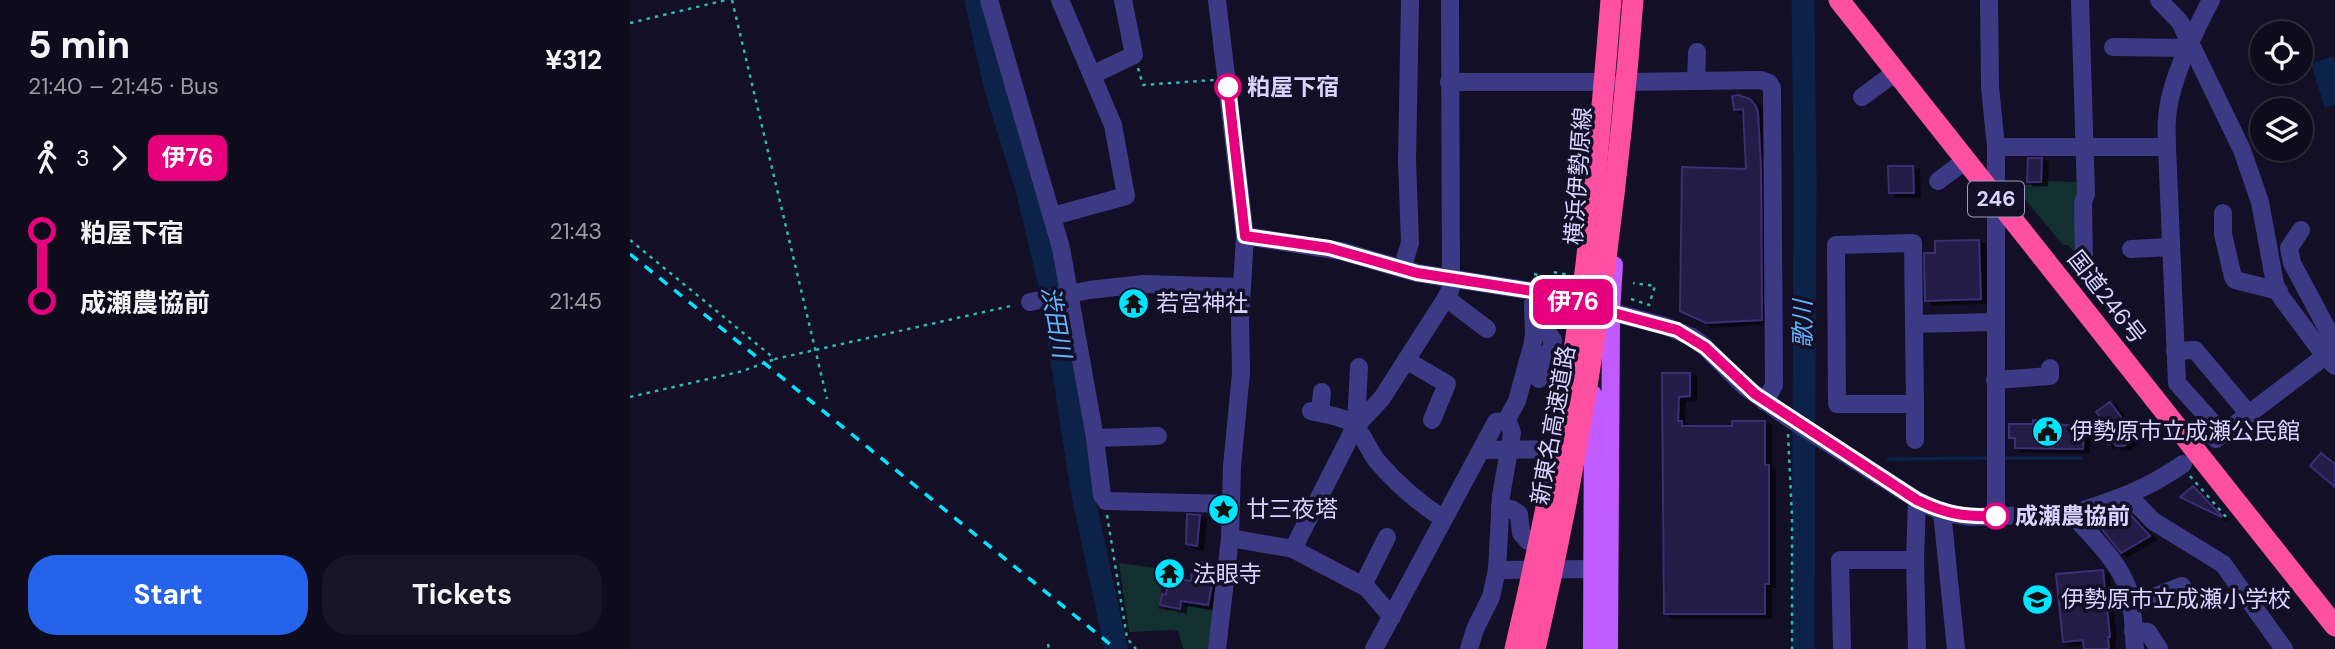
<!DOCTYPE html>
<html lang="en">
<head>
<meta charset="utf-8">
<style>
	:root { --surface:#0e0b1c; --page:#171425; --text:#f1f3f6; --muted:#9b9ba3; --line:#2e2b3b; --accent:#2563eb }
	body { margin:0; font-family:"DM Sans","Noto Sans JP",sans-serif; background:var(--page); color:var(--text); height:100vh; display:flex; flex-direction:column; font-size:26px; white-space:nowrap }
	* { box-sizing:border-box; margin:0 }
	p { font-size:23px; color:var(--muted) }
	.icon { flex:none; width:38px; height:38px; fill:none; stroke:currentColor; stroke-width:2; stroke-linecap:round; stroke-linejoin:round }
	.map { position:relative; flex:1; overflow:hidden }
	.side { display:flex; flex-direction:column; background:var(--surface); width:630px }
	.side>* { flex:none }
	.badge { padding:0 14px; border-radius:10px; font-size:24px; line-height:46px }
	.fabs { position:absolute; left:1620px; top:21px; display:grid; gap:14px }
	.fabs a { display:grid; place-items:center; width:63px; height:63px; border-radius:50%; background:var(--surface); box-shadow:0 4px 10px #0003,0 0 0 2px var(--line); font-size:35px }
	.map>.badge { position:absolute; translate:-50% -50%; box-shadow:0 0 0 4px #fff }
	.legs { display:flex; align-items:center; gap:10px; height:77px; padding:0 28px; font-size:23px }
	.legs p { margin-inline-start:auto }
	.summary { display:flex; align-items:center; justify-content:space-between; height:119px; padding:0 28px }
	h1 { font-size:38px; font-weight:700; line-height:52px }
	.cta { display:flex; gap:14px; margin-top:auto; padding:14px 28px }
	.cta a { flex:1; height:80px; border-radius:28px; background:var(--accent); color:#fff; font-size:28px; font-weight:700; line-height:80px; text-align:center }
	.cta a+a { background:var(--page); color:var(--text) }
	ul { padding:0 28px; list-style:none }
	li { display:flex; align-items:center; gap:24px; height:70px; font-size:26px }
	li i { display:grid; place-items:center; width:10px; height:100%; margin:0 9px; background:currentColor }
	li i::after { content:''; width:18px; height:18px; margin:-9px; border:5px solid; border-radius:50%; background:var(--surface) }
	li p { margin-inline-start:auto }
	li:first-child i { background:linear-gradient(#0000 50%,currentColor 0) }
	li:last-child i { background:linear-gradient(currentColor 50%,#0000 0) }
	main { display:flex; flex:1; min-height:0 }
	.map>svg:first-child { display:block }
</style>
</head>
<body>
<main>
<section class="side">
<div class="summary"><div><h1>5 min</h1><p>21:40 – 21:45 · Bus</p></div><b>¥312</b></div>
<div class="legs"><svg class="icon" aria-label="walk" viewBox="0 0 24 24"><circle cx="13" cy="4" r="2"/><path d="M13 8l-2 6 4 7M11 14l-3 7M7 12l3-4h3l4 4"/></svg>3<svg class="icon" aria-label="forward" viewBox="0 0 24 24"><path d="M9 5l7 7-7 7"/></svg><b class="badge" style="background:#e6007e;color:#fff">伊76</b></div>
<ul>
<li><i style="color:#e6007e"></i><b>粕屋下宿</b><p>21:43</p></li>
<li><i style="color:#e6007e"></i><b>成瀬農協前</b><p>21:45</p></li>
</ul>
<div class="cta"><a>Start</a><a>Tickets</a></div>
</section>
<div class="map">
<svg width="1705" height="649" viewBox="0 0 1705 649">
	<defs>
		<filter id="shadow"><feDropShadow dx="6" dy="3.5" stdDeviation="0" flood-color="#0009"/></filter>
	</defs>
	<rect width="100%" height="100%" fill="#130f26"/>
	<g fill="#12302f">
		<polygon points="1413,181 1452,182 1451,260 1438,245 1433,245 1383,185 1412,185"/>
		<polygon points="489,563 534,569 529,609 552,610 553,605 585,611 581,639 577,649 553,649 548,631 541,630 499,632"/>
	</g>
	<polygon fill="#0c2248" points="1703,56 1705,63 1705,105 1695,108 1681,64"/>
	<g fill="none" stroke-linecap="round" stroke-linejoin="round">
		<g stroke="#0c2248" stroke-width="3.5">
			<polyline points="1373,458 1451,458"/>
			<polyline points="1258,459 1359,458"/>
		</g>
		<g stroke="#0c2248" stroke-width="23">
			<polyline points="346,0 365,86 397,189 421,289 452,490 486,649"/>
			<polyline points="1173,649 1175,179 1173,0"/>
		</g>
	</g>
	<g fill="#241b47" stroke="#3b2d73" stroke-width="2" filter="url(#shadow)">
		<polygon points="1108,95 1120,99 1126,106 1128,113 1131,169 1132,320 1076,323 1050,311 1052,167 1116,169 1113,109 1104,110 1102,96"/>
		<polygon points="1398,158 1412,158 1411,182 1397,182"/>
		<polygon points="1258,166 1283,166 1284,193 1259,193"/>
		<polygon points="1349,240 1351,299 1295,301 1294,253 1305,253 1305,241"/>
		<polygon points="1032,373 1060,373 1060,396 1049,397 1048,421 1052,421 1052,426 1102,426 1102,421 1135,421 1135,465 1139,465 1139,584 1135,584 1135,614 1034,614"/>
		<polygon points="1480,402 1505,436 1494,446 1486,446 1483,442 1478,445 1463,425 1477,425 1466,412"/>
		<polygon points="1403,420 1424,421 1424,425 1454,425 1453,449 1385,448 1385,438 1379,438 1379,424 1403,424"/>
		<polygon points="1691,453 1705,464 1705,487 1680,466"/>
		<polygon points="1563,486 1592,516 1591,517 1550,497"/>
		<polygon points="1490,512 1493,516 1499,513 1520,536 1491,553 1471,528 1481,522 1479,518"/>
		<polygon points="557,514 570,515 567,546 556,544"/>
		<polygon points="570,562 580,563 585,569 578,605 551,601 550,609 530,605 532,594 536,595 539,577 561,581 562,568"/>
		<polygon points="1473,570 1480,637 1478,637 1479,649 1454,649 1453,640 1433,642 1426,574"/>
	</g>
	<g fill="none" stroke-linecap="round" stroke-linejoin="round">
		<g stroke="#2fb8b0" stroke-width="2.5" stroke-dasharray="3.5 5" stroke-linecap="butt">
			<polyline points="102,0 197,399"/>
			<polyline points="0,23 96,0"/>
			<polyline points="508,68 513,85 584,80"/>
			<polyline points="0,240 145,359 385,305"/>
			<polyline points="1459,272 1478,314"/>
			<polyline points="904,274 921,278"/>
			<polyline points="938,283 921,278 922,272 940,275"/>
			<polyline points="1001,299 1019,305 1025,286 1003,283"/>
			<polyline points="494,302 510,303"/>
			<polyline points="0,397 113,371 145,359"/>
			<polyline points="1158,434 1162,517 1162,649"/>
			<polyline points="1560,476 1597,518"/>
			<polyline points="477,515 497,638 506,649"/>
			<polyline points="418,644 419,649"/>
		</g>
		<g stroke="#3d3a85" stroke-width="18">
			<polyline points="359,0 431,248 465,438 472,495 476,501 601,504"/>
			<polyline points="1359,0 1360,87 1366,147 1366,516"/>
			<polyline points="1450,0 1456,194 1453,203 1454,260"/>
			<polyline points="1529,0 1550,22 1612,150 1630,202 1645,284 1651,297 1695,356 1705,366"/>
			<path d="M1581,0c-17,33 -42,82 -44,119 -1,10 0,19 0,28l10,236 45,50"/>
			<polyline points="1483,47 1558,48"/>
			<polyline points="462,75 504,55 493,0"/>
			<polyline points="1066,81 1067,52"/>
			<polyline points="819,82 979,82"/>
			<polyline points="996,82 1131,80 1139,83 1142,88 1144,385 1135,402"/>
			<polyline points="1232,97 1266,72"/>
			<polyline points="1366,147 1537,147"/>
			<polyline points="1308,181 1335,161"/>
			<polyline points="1593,213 1593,234 1603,277 1605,280 1649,291"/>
			<polyline points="423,216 496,196 483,125 430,0"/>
			<path d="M615,236l96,15 76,22 115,18 133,35 27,11 13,10 39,39 46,33 127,81 25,12 27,5 103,-3c19,22 46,46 56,75 6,18 5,41 7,60"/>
			<polyline points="1501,249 1540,247"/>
			<polyline points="772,269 780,243 777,160 780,0"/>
			<polyline points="816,298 857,329"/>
			<polyline points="400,302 459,290 514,284 611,287"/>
			<polyline points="1284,324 1283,243 1206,245 1207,404 1285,404 1284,324 1365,322"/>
			<polyline points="904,331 918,333 923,340 921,349 911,359 909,379"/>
			<polyline points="1545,351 1565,350 1618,413"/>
			<polyline points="776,360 817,384 802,420"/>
			<polyline points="1365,380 1420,376 1420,368"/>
			<polyline points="1285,404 1285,440"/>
			<path d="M681,411c12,3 27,5 37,10 14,8 20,29 29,40 20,23 41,42 67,58"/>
			<polyline points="690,413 692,392"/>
			<polyline points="726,425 729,367"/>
			<polyline points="465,438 528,436"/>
			<polyline points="1586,439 1695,356 1703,343 1702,338 1662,263 1659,248 1671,230"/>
			<polyline points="851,450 939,449"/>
			<polyline points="1499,496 1523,521 1593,564 1654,649"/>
			<polyline points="870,507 881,509 889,514 891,533 898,541"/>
			<polyline points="1312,512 1326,649"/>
			<path d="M1442,514c45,-15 72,-23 111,-50"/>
			<polyline points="600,538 663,549 737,588 762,617"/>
			<polyline points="663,549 725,427 752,398 816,298 821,288 820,0"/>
			<polyline points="867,570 962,569"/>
			<polyline points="733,585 757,537"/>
			<polyline points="1501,606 1552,586"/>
			<polyline points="1503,631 1518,632 1529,649"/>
			<polyline points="587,649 600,538 602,466 611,373 610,320 615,236 587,0"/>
			<polyline points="744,649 866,422 876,421 887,401 903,342 904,333 903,304"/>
			<polyline points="839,649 845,629 861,597 867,570 871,496 882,433 879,424 876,421"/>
			<polyline points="1212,649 1210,560 1285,560"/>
			<polyline points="1287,649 1285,560 1287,500"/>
		</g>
		<g stroke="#c25bff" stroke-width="18">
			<polyline points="962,649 963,394"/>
			<polyline points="979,649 981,312 984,265"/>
		</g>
		<g stroke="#ff4fa3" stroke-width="21">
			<polyline points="1209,0 1524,398"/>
			<polyline points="1608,504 1705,626"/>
		</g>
		<polyline stroke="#00e5ff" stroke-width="3.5" stroke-dasharray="10 9" stroke-linecap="butt" points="0,254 486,649"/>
		<g stroke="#ff4fa3" stroke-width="21">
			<polyline points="1524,398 1608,504"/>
			<path d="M885,649c30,-127 55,-256 71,-385 10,-88 18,-176 25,-264"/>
			<path d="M905,649c50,-214 81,-430 98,-649"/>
		</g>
	</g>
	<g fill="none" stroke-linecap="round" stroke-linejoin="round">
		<defs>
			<path id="line-1" d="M598,87l17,149 84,12 88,25 115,18 145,39 28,17 50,47 162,106c29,14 47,17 79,16"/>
		</defs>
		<use href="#line-1" stroke="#fff" stroke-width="16"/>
		<use href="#line-1" stroke="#e6007e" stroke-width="10"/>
	</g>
	<defs>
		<symbol id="temple-disc" viewBox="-11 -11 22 22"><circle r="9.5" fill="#00e5ff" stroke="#130f26"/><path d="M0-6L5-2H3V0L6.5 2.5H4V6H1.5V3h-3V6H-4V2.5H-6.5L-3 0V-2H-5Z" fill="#111"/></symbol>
		<symbol id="civic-disc" viewBox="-11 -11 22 22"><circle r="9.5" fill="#00e5ff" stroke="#130f26"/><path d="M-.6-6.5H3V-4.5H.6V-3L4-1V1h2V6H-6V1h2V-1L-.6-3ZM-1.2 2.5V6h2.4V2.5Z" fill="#111"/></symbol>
		<symbol id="sight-disc" viewBox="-11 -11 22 22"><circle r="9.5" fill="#00e5ff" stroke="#130f26"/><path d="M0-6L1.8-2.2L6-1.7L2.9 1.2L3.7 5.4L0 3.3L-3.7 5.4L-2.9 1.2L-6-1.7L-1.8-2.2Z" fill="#111"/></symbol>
		<symbol id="school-disc" viewBox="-11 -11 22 22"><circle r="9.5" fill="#00e5ff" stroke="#130f26"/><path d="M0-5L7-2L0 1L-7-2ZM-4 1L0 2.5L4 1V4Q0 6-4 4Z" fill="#111"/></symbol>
	</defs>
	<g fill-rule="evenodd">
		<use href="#temple-disc" x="486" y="286" width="35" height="35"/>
		<use href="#civic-disc" x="1400" y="414" width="35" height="35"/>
		<use href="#sight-disc" x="576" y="492" width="35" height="35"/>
		<use href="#temple-disc" x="522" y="556" width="35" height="35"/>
		<use href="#school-disc" x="1390" y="582" width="35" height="35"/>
	</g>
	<g fill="#fff" stroke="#e6007e" stroke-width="3.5">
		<circle cx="598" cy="87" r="12"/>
		<circle cx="1366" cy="516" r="12"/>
	</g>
	<g text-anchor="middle" stroke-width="7" stroke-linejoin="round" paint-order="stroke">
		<rect fill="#130f26" stroke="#9e99be" stroke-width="2" x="1338" y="181.5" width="56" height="35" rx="5"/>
		<g font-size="21" font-weight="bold" fill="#d9d4ff">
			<text x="1366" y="206">246</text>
		</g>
		<g font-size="23" font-weight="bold" fill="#d9d4ff" stroke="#130f26" text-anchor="start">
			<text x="617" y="95">粕屋下宿</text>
			<text x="1385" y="524">成瀬農協前</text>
		</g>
		<g font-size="23" fill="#d9d4ff" stroke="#130f26">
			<text transform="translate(948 176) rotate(-86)" y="8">横浜伊勢原線</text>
			<text transform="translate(1477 297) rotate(52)" y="8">国道246号</text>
			<text transform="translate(923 425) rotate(-80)" y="8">新東名高速道路</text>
		</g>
		<g font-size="23" fill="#d9d4ff" stroke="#130f26" text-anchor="start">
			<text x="526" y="311">若宮神社</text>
			<text x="1440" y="439">伊勢原市立成瀬公民館</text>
			<text x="616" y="517">廿三夜塔</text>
			<text x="563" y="582">法眼寺</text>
			<text x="1431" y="607">伊勢原市立成瀬小学校</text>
		</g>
		<g font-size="24" font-style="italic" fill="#62b6ff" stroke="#130f26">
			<text transform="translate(426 322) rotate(80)" y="8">渋田川</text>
			<text transform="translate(1173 324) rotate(-90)" y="8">歌川</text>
		</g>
	</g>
</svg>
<div class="fabs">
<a><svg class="icon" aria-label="locate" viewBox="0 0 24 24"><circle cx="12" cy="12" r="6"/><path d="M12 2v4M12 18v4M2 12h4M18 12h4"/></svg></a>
<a><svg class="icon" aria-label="layers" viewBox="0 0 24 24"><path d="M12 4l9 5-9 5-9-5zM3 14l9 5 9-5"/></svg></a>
</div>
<b class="badge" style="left:943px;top:302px;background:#e6007e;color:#fff">伊76</b>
</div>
</main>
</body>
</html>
